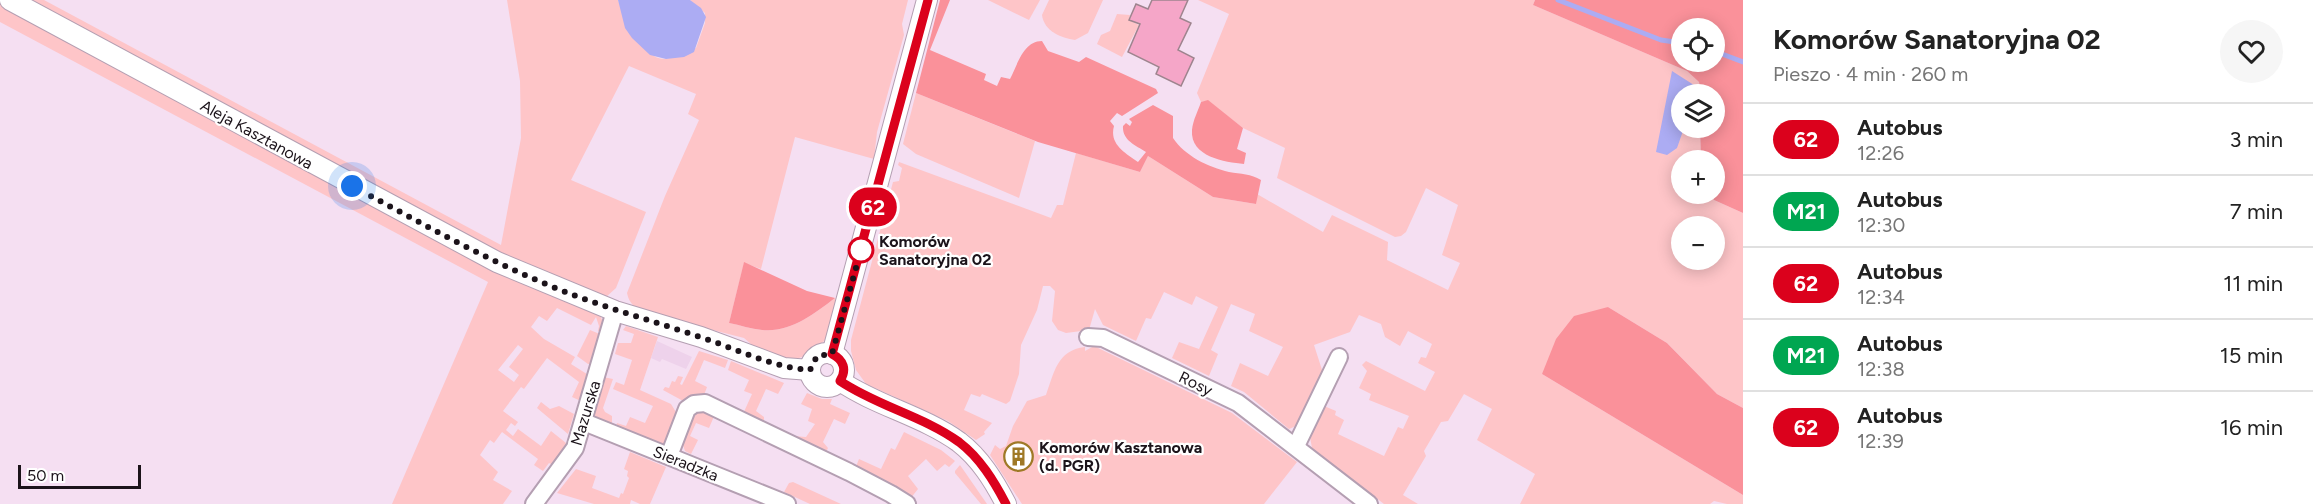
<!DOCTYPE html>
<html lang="pl">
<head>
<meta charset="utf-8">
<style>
	:root { --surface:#fff; --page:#f6f6f6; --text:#222; --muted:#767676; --line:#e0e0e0 }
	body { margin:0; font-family:Figtree,sans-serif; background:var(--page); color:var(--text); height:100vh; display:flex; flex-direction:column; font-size:22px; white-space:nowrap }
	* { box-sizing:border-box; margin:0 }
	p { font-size:20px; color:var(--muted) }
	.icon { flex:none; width:33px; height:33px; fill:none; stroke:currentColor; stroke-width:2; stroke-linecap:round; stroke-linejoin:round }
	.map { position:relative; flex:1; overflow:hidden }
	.sheet { display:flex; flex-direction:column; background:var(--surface); width:570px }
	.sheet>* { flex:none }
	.badge { padding:0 12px; border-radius:20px; font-size:21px; line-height:39px }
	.buttons { position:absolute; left:1671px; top:18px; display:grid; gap:12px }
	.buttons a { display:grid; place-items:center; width:54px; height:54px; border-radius:50%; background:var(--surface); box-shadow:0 3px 15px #0003; font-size:30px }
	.scale { position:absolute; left:18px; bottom:15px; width:123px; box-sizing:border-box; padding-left:6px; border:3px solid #1b131a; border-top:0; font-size:16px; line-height:21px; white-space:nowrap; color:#1b131a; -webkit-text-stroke:4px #fff; paint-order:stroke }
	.you { position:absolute; width:30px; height:30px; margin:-15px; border:4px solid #fff; border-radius:50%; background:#1a73e8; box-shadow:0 0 0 9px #1a73e833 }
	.map>.badge { position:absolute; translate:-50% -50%; box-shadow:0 0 0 3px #fff }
	.round { display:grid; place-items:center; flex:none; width:63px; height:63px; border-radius:32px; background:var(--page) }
	.overview { display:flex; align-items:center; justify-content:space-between; height:102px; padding:0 30px }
	h1 { font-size:28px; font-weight:700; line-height:45px }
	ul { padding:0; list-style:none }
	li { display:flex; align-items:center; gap:18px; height:72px; padding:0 30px; border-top:2px solid var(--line) }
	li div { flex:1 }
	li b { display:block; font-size:22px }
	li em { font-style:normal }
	li .badge { min-width:66px; font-weight:700; text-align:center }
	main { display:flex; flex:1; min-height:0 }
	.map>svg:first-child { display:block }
</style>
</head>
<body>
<main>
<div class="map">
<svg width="1743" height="504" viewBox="0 0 1743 504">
	<rect width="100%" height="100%" fill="#f5dff2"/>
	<polygon fill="#eed2eb" points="657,341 692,357 686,369 662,359 660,362 651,358"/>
	<g fill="#fec5c8" fill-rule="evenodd">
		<path d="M25,0h19l457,245 20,-107 -1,-57 -13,-81h111c6,18 25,60 47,59 10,-1 22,-8 31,-11l9,-25v-10l-15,-13h218l-6,24 2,11 -27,97 -3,27 -79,-22 -34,132 -17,-6 -15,60c11,2 22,6 33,7 28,3 52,-16 73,-32l3,3 -11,38 -25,18 -12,4 -31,-10 -15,-13 -98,-25c-10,-4 -17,-9 -19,-20l38,-97 34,-76 -11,-6 8,-20 -67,-28 -58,114 75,32 -30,76 -11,10 -105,-43z"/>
		<polygon points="988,0 1040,0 1029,20"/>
		<path d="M1049,0h54l-15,33 -13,7c-14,-2 -31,-9 -33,-25z"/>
		<path d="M1198,0h337l-2,5 154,66 12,11 2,12h-19v34h18l1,32h-19v34h28l4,6 29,13v195l-26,-14 -50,-51 -59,-36 -66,67 201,121v9h-16l-13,-3 -4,3h-190l15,-30 -58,-34 15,-31 -28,-15 -16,27 -7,1 -17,29 2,5 -23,39 15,9h-34l-72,-56 -2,-11 14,-31 12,5 -1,4 9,5 -6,14 46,22 14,-29 5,2 6,-13 -40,-16 2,-6 -12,-6 8,-17 -5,-6 4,-4 59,30 10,-19 -17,-9 3,-6 5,1 6,-14 -24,-13 -8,15 -15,-9 -4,-13 -22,-9 -9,17 -36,13 9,28 -27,53 -7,3 -45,-37 -13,-6 9,-23 28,13 15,-29 -34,-16 6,-17 -24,-10 -20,46 7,4 -9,22 -37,-18 7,-16 20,7 19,-42 -22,-11 -4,9 -28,-13 -13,27 -5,-1 -10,23 -33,-16 -8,-16 -6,21 -23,3 -8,-3 -6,-9 3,-30 -5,-5h-7l-6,24 -16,35 -2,29 -9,27 -4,3 -24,-10 -2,3 -9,-3 -7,16 28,13 -8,9 1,2 -9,6 -28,-19 -82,-37 -10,-14 -5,-19v-11l42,-158 6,-1 3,-13 -4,-3 1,-3 152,56 6,-13h6l13,-52 64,19 8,-16 65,41 43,7 1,-10 66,38 9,-17 56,27 -1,18 61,30 12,-27 -18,-8 16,-50 -32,-17 -20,44 -5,4 -6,1 -118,-59 8,-30 -42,-20 -35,-27 -7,1 -4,-9 32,-79zM1682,226h32v34h-32z"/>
		<path d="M0,3l132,71 468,241 3,7v10l-5,-1 1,-5 -3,-9 -5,8 -34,-17 -10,13 -8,-5 -8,11 13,12 31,18 -4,7 19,12 -7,26 -11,-5 7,-15 -32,-24 -23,31 -3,-2 -18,24 15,11 -3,4 -4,-3 -5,7 7,6 5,-7 23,17 10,-15 15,12 -2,7 -11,15 -4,-2 -6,8 -9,-6 4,-6 -36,-27 -8,11 -4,-3 -10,15 18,17 -5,8 19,11 -9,13h-111l96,-222 -488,-260zM518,345l5,4 -14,18 10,8 -5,7 -16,-12z"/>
		<polygon points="1117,14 1130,15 1129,20 1139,25 1122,57 1097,44 1101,35 1110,31"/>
		<polygon points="916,93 1035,141 1019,198 916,154 903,144"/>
		<polygon points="626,326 658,337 640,390 671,404 679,417 664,447 616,427 617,423 626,426 630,417 645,423 653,406 613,389 616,382 624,385 632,360 615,354 618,343 631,343 634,334 623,330"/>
		<polygon points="590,330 602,335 594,364 588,364 577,356"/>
		<path d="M1094,346l138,67 65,49 -33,42h-242l-32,-49 5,-10 5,4 6,-3 7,-20 14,-25 19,-6c8,-22 11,-45 39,-48v4z"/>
		<polygon points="699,351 728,360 725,368 704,360 695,381 707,387 704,395 685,402 663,390 665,387 669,388 672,381 675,382 678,376 683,377 680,384 682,385"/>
		<polygon points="731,361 784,383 778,394 766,389 756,411 764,417 764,424 743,414 752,394 744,391 749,380 728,370"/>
		<polygon points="603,377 613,379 603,408 605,412 612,416 612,425 593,415"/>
		<polygon points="807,393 822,399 832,399 830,404 850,413 845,424 834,419 823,442 828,448 825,454 793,436 806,437 815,424 808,421 812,409 801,404"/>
		<polygon points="541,402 550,409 559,406 574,414 568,434 537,408"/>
		<polygon points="704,409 715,414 709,428 696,423 690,436 698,440 691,454 685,451 682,442 695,412"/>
		<polygon points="904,432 941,450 955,461 949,467 945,464 937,471 926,459 908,476 918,489 910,499 855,469 859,459 881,469 891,448 895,450"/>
		<polygon points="630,452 666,467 650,504 640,504 631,500 630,504 594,504 557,493 576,469 596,476 592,488 619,498 621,493 623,494 629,478 627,476 628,471 624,469"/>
		<polygon points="960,465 987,504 981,504 955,473 955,471"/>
		<polygon points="793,482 841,504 810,504 784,492 789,483"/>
	</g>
	<g fill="#fa919a" fill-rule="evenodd">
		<path d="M940,0h10l-20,50 56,24 -2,6 13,6 4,-9 9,2c7,-13 13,-38 32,-38l6,10 31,11 7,-5 70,32 2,4 -36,23 -5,-3 -7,8 4,5c-5,18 11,27 24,36l8,-10c-11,-7 -24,-12 -23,-26l3,-3 4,3 2,-4 -3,-3 24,-14 20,11v22c12,18 35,29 56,34 12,2 22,2 32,8l-5,24 -43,-7 -65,-41 -8,16 -102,-30 -122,-49z"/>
		<path d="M1535,0h208v213l-29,-13 -4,-6h4v-34h-13l-1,-32h14v-34h-13l-2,-12 -12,-11 -154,-66zM1714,28v34h-32v-34z"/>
		<path d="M1208,100l35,28 -6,21 9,4 -2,11c-19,-2 -54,-7 -52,-34 1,-10 6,-19 9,-28z"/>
		<path d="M744,262l63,29 28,7c-21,16 -45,35 -73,32 -11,-1 -22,-5 -33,-7z"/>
		<polygon points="1608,307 1667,343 1717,394 1743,408 1743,495 1542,374 1556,339 1574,316"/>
	</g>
	<g fill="#acacf3">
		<polygon points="618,0 690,0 701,8 706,17 694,52 684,57 666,59 650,55 632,38 625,28"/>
		<polygon points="1672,71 1697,87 1695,94 1682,94 1682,128 1684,128 1677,148 1667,155 1656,152"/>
	</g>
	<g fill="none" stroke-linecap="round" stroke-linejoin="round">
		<g stroke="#acacf3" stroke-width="5">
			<polyline points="1558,0 1661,40 1682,43"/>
			<polyline points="1714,51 1743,62"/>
		</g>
	</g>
	<polygon fill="#f5a6c8" stroke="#9e848e" stroke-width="1.5" points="1152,0 1188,0 1180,18 1191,23 1178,50 1194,58 1181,86 1156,74 1159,67 1128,52 1140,24 1129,20 1136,4 1148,9"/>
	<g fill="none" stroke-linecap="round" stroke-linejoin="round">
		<defs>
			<g id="minor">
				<polyline points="1088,337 1103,338 1238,403 1369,504"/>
				<polyline points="584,422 787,504"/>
				<polyline points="1296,446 1339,357"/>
				<polyline points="669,456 687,409 694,404 705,403 849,472 891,494 907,504"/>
				<polyline points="534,504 575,448 615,311"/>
			</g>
			<g id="tertiary">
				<polyline points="10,0 497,262 615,311 701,337 784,368 810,370"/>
				<circle cx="827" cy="370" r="17"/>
				<polyline points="832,354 927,0"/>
				<path d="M840,381c37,25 83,35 119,61 21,16 35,39 47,62"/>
			</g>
		</defs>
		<use href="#minor" stroke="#b49fb2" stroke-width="20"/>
		<use href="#tertiary" stroke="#b49fb2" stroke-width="22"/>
		<use href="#minor" stroke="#fff" stroke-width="16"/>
		<use href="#tertiary" stroke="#fff" stroke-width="20"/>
	</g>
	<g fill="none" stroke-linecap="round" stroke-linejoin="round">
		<defs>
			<path id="line" d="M928,0l-96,354c12,6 15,16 8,27 37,25 83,35 119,61 21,16 35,39 47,62"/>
		</defs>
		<use href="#line" stroke="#fff" stroke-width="14"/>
		<use href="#line" stroke="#db011c" stroke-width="9"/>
		<path stroke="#1b131a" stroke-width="6" stroke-dasharray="0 10.8" d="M352,186c62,33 123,68 187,95 52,23 105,37 158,55 38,12 73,31 113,34l7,-14 15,-2 29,-104"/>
	</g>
	<defs>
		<symbol id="building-ring" viewBox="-11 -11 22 22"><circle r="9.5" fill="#fff" stroke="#9f7926" stroke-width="1.5"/><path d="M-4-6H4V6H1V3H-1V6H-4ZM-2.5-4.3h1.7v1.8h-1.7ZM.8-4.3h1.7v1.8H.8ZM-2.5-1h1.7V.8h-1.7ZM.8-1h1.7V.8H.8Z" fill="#9f7926"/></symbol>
	</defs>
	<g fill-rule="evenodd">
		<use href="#building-ring" x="1002" y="440" width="33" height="33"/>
	</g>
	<circle fill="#fff" stroke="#db011c" stroke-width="3" cx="861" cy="250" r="12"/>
	<g text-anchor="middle" stroke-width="4.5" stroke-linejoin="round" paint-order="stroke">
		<g font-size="16" fill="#1b131a" stroke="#fff">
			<text transform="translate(257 134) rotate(29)" y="6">Aleja Kasztanowa</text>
			<text transform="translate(1196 383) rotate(26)" y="6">Rosy</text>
			<text transform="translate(585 413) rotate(-73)" y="6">Mazurska</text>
			<text transform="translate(686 463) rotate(22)" y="6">Sieradzka</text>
		</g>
		<g font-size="16" font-weight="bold" fill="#1b131a" stroke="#fff" text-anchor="start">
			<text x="879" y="247">Komorów<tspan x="879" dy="18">Sanatoryjna 02</tspan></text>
		</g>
		<g font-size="16" font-weight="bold" fill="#1b131a" stroke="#fff" text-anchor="start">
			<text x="1039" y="453">Komorów Kasztanowa<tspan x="1039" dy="18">(d. PGR)</tspan></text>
		</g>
	</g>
</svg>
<div class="buttons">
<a><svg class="icon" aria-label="locate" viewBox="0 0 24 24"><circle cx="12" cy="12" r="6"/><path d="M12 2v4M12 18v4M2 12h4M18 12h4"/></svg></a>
<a><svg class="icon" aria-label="layers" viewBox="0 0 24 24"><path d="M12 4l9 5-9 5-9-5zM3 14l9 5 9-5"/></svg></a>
<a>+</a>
<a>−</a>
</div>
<div class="scale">50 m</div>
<div class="you" style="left:352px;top:186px"></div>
<b class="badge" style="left:873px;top:207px;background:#db011c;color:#fff">62</b>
</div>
<section class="sheet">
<div class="overview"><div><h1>Komorów Sanatoryjna 02</h1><p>Pieszo · 4 min · 260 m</p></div><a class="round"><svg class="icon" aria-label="heart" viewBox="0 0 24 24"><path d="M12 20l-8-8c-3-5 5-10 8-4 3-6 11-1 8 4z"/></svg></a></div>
<ul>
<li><span class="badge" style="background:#db011c;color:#fff">62</span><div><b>Autobus</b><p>12:26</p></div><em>3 min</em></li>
<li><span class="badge" style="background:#00a651;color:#fff">M21</span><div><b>Autobus</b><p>12:30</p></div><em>7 min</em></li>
<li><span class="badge" style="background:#db011c;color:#fff">62</span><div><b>Autobus</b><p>12:34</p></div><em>11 min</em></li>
<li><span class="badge" style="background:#00a651;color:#fff">M21</span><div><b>Autobus</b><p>12:38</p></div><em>15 min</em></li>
<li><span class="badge" style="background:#db011c;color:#fff">62</span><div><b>Autobus</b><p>12:39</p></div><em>16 min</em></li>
</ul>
</section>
</main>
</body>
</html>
